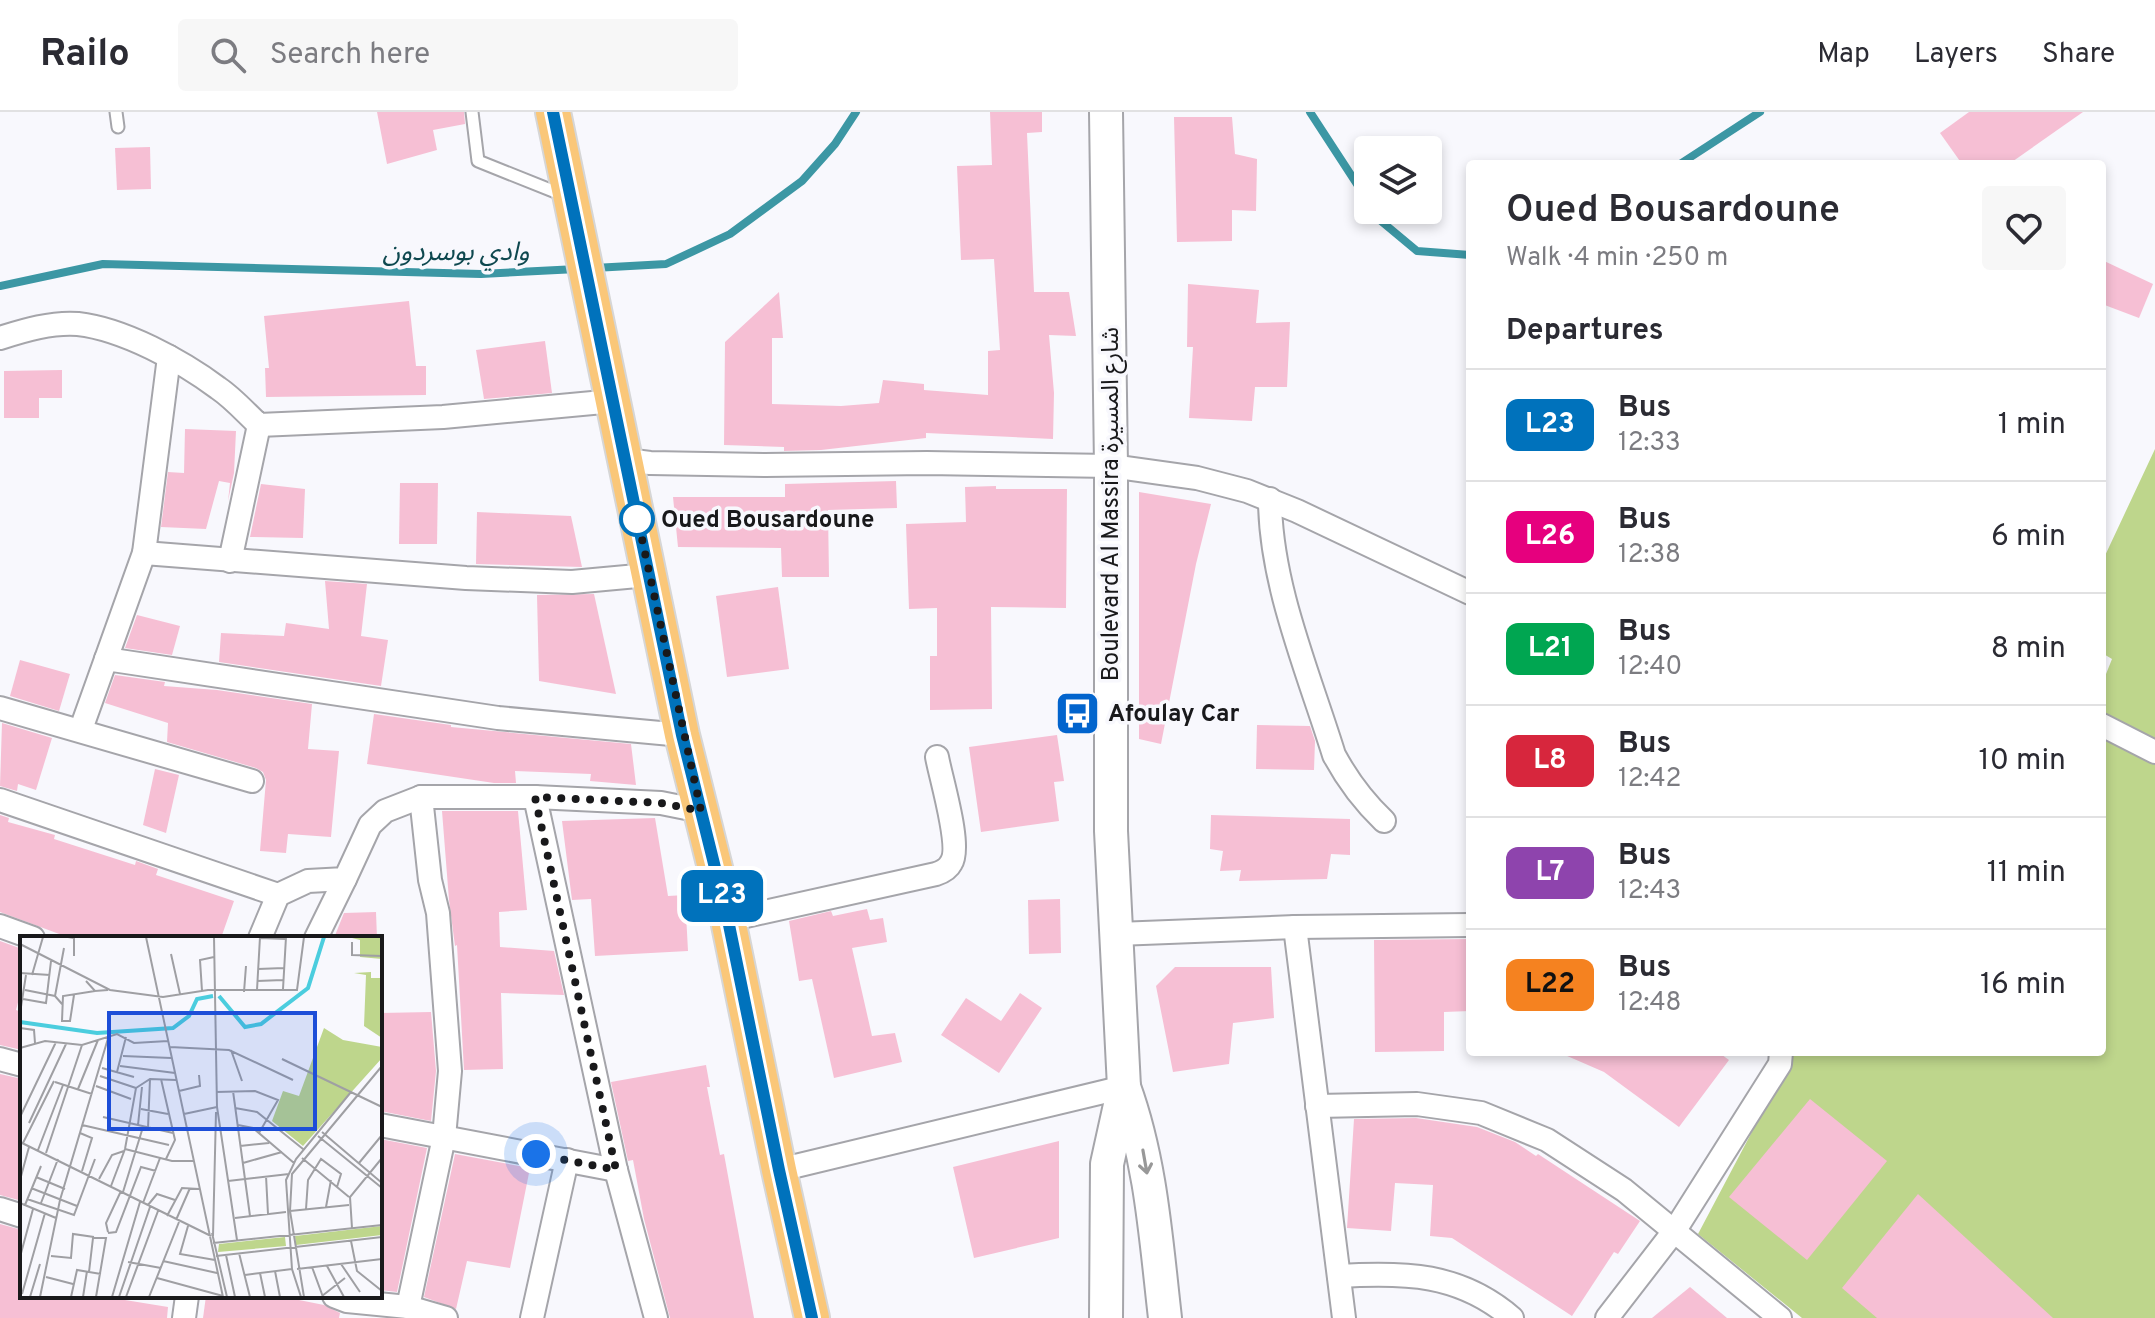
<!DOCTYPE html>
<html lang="en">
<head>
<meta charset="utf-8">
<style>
	:root { --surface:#fff; --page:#f7f7f7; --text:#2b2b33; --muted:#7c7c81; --line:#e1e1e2 }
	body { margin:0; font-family:Overpass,"Noto Sans Arabic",sans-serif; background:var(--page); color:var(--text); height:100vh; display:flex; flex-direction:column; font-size:30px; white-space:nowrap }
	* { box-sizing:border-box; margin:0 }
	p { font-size:26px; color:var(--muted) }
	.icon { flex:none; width:44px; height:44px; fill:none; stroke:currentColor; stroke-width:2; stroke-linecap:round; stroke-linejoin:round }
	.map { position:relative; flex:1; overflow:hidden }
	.panel { position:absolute; left:1466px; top:48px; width:640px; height:896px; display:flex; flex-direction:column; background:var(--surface); border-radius:8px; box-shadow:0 4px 12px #0003 }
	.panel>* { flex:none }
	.badge { padding:0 16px; border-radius:12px; font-size:28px; line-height:52px }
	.controls { position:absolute; left:1354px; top:24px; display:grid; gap:16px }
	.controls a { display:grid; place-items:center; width:88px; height:88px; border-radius:8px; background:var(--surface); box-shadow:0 4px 12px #0003; font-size:40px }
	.you { position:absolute; width:40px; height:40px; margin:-20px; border:6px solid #fff; border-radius:50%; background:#1a73e8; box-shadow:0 0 0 12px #1a73e833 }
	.map>.badge { position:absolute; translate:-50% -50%; box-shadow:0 0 0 4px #fff }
	h2 { padding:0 40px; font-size:30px; line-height:72px }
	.round { display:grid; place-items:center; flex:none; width:84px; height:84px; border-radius:8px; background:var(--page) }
	.overview { display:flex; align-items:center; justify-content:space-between; height:136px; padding:0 40px }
	h1 { font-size:38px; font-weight:600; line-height:60px }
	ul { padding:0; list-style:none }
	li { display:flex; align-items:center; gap:24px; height:112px; padding:0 40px; border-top:2px solid var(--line) }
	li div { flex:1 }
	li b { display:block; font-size:30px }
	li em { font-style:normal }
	li .badge { min-width:88px; font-weight:700; text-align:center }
	header { display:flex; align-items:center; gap:48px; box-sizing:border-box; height:112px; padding:0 40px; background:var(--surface); border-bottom:2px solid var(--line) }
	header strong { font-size:38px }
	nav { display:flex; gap:44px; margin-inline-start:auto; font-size:28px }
	.search { width:560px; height:72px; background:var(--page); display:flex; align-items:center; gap:20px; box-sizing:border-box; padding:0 28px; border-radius:8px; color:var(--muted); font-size:30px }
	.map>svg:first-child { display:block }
</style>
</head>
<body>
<header>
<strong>Railo</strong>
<div class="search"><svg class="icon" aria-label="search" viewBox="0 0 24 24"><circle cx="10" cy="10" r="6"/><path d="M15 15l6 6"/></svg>Search here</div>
<nav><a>Map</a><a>Layers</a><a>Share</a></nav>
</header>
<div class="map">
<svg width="2155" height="1206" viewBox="0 0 2155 1206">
	<rect width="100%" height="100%" fill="#f8f8fd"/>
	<polygon fill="#bed68c" points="2155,337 2155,1206 1802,1206 1698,1122 1792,944 1791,940 2102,940 2102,572 2112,547 2102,541 2102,450"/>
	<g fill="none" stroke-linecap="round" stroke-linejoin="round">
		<g stroke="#3c97a4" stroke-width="8">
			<polyline points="1310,0 1368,89"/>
			<polyline points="1680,52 1760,0"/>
			<polyline points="1373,98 1381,109 1417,139 1470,143"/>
			<polyline points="594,156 666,152 730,122 802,69 835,32 856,0"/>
			<polyline points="0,174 103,152 481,162 577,157"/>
		</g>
	</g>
	<g fill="#f6bfd4">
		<polygon points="377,0 464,0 465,12 433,18 437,38 387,52"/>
		<polygon points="990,0 1042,0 1042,20 1027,21 1034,180 1069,180 1076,224 1049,223 1054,281 1053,327 926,321 926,326 821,338 784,339 784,335 724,333 725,230 779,180 783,226 772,226 772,292 841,294 879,291 883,268 924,272 924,278 988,283 988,239 1000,238 994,147 961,148 957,54 992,53"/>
		<polygon points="1969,0 2083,0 2009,52 1962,52 1940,21"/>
		<polygon points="1174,5 1232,5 1235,42 1257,47 1256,99 1232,98 1232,129 1177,130"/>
		<polygon points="150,35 151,77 117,78 115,36"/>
		<polygon points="2102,148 2153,172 2139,206 2102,192"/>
		<polygon points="1188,172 1259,178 1256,211 1290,210 1287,275 1255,275 1252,309 1189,306 1193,235 1187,235"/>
		<polygon points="409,189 416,254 426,254 426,283 266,285 265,256 269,256 264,204"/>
		<polygon points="545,229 552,281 484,287 476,238"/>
		<polygon points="62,258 62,286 39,286 39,306 4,306 4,259"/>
		<polygon points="185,317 236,319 234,361 228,389 230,371 219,369 206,417 161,415 168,360 184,361"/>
		<polygon points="896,369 897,396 828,398 829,465 782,465 781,436 678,435 673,385 785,385 785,372"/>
		<polygon points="400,371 438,371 437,432 399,432"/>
		<polygon points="261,372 305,377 303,426 250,425"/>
		<polygon points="996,374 996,377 1067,377 1066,496 991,495 992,597 930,598 930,544 937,544 937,496 909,497 906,412 966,410 965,375"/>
		<polygon points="1139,380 1211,392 1196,452 1161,632 1139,627"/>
		<polygon points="477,400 571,404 582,455 476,452"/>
		<polygon points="325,469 367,472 361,524 388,528 381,574 219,550 221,521 284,524 286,511 329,517"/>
		<polygon points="778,475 789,557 727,565 716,484"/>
		<polygon points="594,482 616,582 539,569 537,483"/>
		<polygon points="137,503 180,514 172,543 125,536"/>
		<polygon points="20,548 70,562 59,599 10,584"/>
		<polygon points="115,563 165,570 164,574 217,578 312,592 308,637 339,639 331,725 288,722 286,741 260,739 266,668 263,660 256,656 167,630 168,611 105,591"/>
		<polygon points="374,602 451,613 451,615 631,632 636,673 590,669 591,662 515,659 516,671 494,671 367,652"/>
		<polygon points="2,611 52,626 36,678 18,672 17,679 0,674"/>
		<polygon points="1257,613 1310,614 1315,629 1314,658 1256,657"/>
		<polygon points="1057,623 1064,669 1054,670 1059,709 981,720 969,635"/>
		<polygon points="155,657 179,663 166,721 143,713"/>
		<polygon points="442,699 518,699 527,798 499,800 500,835 554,839 564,883 501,881 503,957 464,958 457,833 455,834 449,788"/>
		<polygon points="0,703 9,706 8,710 55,723 54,727 135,753 136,749 158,757 156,763 234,789 221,826 70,826 0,800"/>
		<polygon points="1211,703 1350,707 1350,743 1331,742 1327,767 1239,769 1241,758 1220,759 1223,739 1210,737"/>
		<polygon points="655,706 668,784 685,783 688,839 595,844 591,787 572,788 562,709"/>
		<polygon points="1060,787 1061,841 1029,842 1028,788"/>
		<polygon points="867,797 870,808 883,806 887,830 852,836 872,924 895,921 902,950 834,966 812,867 799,869 789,809 831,799 833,804"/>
		<polygon points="376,800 377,826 334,826 344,801"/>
		<polygon points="1470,827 1470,899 1444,900 1444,939 1375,940 1374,828"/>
		<polygon points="0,829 22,837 22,875 16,898 22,900 22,938 0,933"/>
		<polygon points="1175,855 1271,855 1274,906 1233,911 1229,952 1173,960 1156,874"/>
		<polygon points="1020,881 1042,896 999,961 941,923 966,886 1001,909"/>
		<polygon points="431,900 436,959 431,1009 380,999 380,901"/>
		<polygon points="1558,940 1718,940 1729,948 1679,1015 1604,960"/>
		<polygon points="706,953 710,975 707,975 720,1043 724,1042 754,1206 670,1206 644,1107 633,1048 628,1049 611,970"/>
		<polygon points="0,962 22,967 22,1089 0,1083"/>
		<polygon points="1810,987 1887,1049 1807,1148 1729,1085"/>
		<polygon points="1416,1006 1477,1015 1515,1030 1536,1044 1538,1042 1640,1109 1618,1142 1614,1140 1572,1204 1452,1126 1430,1124 1433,1073 1395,1071 1391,1119 1347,1116 1354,1007"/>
		<polygon points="380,1027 427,1036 397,1180 380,1178"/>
		<polygon points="1059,1029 1059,1126 974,1146 953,1055"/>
		<polygon points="455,1042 530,1056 510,1156 467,1149 456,1197 424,1185"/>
		<polygon points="1918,1082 2053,1206 1877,1206 1842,1176"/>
		<polygon points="0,1112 22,1118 22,1184 126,1184 125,1188 168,1195 167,1206 0,1206"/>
		<polygon points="1690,1175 1727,1206 1652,1206"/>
		<polygon points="206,1184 279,1184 324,1193 340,1201 339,1206 203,1206"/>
	</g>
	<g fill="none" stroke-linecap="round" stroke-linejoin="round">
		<defs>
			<g id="service">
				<polyline points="116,0 118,15"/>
				<polyline points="472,0 478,49 563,83"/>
			</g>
			<g id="minor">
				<path d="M0,226c25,-8 52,-16 78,-14 45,5 104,37 140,64 15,10 28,25 41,37l184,-8 171,-16"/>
				<polyline points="626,348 650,351 765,353 927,351 1111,354 1197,366 1247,379 1297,399 1470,481"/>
				<path d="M1270,387c0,85 39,175 64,256 14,26 29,46 50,66"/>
				<polyline points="144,441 466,466 572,470 648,463"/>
				<polyline points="230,449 259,313"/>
				<polyline points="106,547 498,606 682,623"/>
				<polyline points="0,596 252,669"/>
				<polyline points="2102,613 2155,640"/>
				<polyline points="81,617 144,441 169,245"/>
				<polyline points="535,685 616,1058 656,1206"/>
				<polyline points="0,688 278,783"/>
				<path d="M728,808l208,-46c6,-2 12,-5 15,-11 11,-16 -10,-84 -14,-106"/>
				<polyline points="0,814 33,826"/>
				<polyline points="1295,815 1344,1206"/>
				<polyline points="1117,822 1295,815 1470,813"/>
				<polyline points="260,826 278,783 308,769 345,767 370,713 385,699 421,685 535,685 661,691 701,699"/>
				<polyline points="316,826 345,767"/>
				<polyline points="0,947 22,953"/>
				<polyline points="1317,994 1417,992 1481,1001 1547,1028 1624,1078 1780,1206"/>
				<polyline points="380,1013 616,1058"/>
				<polyline points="779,1058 1124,975"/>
				<polyline points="0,1097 22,1104"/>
				<path d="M1339,1164c65,-4 121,-3 173,42"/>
				<polyline points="334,1184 347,1189 408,1195 446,1206"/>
				<polyline points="408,1195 444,1025 450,959 438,801 430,768 421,685"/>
				<polyline points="184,1206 187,1184"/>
				<polyline points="532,1206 567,1048"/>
				<polyline points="1607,1206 1675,1118 1780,952 1781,940"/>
			</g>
			<g id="secondary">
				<polyline points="1106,0 1111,354 1111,719 1124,975 1107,1052 1106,1206"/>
				<path d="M1124,975c27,74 32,153 41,231"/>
			</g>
			<polyline id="primary" points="553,0 682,623 728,808 779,1058 812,1206"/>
		</defs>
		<use href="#service" stroke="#a5a5aa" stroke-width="15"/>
		<use href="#minor" stroke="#a5a5aa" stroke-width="26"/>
		<use href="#secondary" stroke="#a5a5aa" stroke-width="36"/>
		<use href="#primary" stroke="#d6d6d6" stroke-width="38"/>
		<use href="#service" stroke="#fff" stroke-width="11"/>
		<use href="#minor" stroke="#fff" stroke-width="22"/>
		<use href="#secondary" stroke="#fff" stroke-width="32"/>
		<use href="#primary" stroke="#fac779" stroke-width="34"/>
	</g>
	<defs><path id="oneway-shaft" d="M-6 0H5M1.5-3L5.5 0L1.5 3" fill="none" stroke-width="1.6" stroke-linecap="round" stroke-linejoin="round" transform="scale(2)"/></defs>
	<use stroke="#989898" href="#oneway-shaft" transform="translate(1145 1050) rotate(80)"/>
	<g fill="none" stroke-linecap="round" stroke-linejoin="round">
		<defs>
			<polyline id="line" points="553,0 682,623 728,808 779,1058 812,1206"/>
		</defs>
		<use href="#line" stroke="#fff" stroke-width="18"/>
		<use href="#line" stroke="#0072bc" stroke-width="12"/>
		<polyline stroke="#19191b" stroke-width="8" stroke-dasharray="0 14.4" points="536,1042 616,1058 535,685 661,691 701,699 637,404 637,407"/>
	</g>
	<defs>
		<symbol id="bus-square" viewBox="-11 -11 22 22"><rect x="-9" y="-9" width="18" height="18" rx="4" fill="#0264cd" stroke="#f8f8fd"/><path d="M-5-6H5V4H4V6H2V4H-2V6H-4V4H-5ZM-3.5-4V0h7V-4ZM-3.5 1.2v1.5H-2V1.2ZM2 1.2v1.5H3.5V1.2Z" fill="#fff"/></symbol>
	</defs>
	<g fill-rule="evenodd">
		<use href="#bus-square" x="1052" y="576" width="51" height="51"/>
	</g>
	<circle fill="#fff" stroke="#0072bc" stroke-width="4" cx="637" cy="407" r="16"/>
	<g text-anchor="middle" stroke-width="7" stroke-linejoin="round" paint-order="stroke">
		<g font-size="24" fill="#19191b" stroke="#f8f8fd">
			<text transform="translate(1110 392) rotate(-90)" y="8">Boulevard Al Massira شارع المسيرة</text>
		</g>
		<g font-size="24" font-weight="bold" fill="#19191b" stroke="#f8f8fd" text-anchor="start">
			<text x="661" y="415">Oued Bousardoune</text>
		</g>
		<g font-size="24" font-weight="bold" fill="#19191b" stroke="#f8f8fd" text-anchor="start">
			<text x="1108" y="609">Afoulay Car</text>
		</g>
		<g font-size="26" font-style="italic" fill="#0e484f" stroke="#f8f8fd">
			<text x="456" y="148">وادي بوسردون</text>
		</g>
	</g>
	<g transform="translate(20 824)">
		<rect width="362" height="362" fill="#f8f8fd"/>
		<path d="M328,1h34v22l-22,-2v-17zM351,36v6h11v60l-18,-12 2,-51 -12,-2zM304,92l19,12 39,7v11l-79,88 -31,-25 11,-30 16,5zM362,290v9l-86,10 -1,-9zM265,301l1,9 -68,6 1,-8z" fill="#bed68c"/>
		<path fill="none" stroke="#4bcdde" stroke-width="4" d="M199,60l26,31 16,-3 47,-36 16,-51M0,86l77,11 76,-5 16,-12 8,-17 16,-3"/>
		<path fill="none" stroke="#9f9fa3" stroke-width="2" d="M48,1l6,1v18M126,1l77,360M194,1l3,170 20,133M240,2l25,1M332,6v13l30,1M0,8l90,46 53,7 45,-7h89l7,-53M151,18l9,40M238,33l26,-1M0,37l30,2M12,39l11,-38M66,45l9,10 13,-1M237,45l26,-1M263,53l3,-52M5,54l30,6 7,8M237,54l3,-53M182,55l-2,-31 14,-3M224,56l2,-26M54,59l-4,26h-8l1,-25 32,-5M35,60l9,-48M3,63l23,4 5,-42M0,77l6,-38M0,92l14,2 1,13M150,111l59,3 64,30M0,112l25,-7 37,4 35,-11 17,9 34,-2M211,114l11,31M103,120l48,2M262,123l100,48M100,130l55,7M82,132l32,9M97,136l9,-35M80,140l36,12M141,143l14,61 -9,19M35,146l37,12M76,150l35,13M58,153l20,-49M159,155l21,-5 -1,-11M213,155l17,125M196,156l39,-1 23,9 -19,33M215,172l22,4 46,37M121,173l27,5M164,178l33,-7M0,181l36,-75M83,181l70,16M9,187l37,-79M62,189l87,20M118,189l4,-38M218,189l15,3 41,35M128,192l2,-49M302,196l60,51M60,197l12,5 -10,33M298,200l64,52M0,206l191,94M3,207l31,-62M220,210l29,-3M105,213l47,12h22M18,214l25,-65M26,217l36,-108M282,222l47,39M223,227l39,-11M339,227l23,-28M246,240l2,38M16,241l29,12M79,243l13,-24 12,-4M0,244l9,-33M208,245l61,-7M91,250l14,-37 11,-61 14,-9 26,1M11,252l46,18M103,256l20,-65M7,263l47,16 21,-56M0,267l36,15M21,267l17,-44M123,267l17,-45M5,269l16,-39M128,269l9,-11 18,6M306,271l5,-27M286,273l2,-29 13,-21 20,15 -4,13M270,275l59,-6M147,280l15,-28 17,1M215,282l51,-6M156,284l14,-32M168,290l-8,28 35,6M332,292l-2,-31 32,-39M88,296l-2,-9 15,-32M88,297l8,-1 25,-65 15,4M192,297l15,64M193,300l3,-124M331,305l6,30 25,20M193,307l169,-18M219,317l11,44M206,319l9,42M31,320l20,2 2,-24 21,3M196,320l166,-19M0,321l13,-48M143,325l54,12M108,326l33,6M321,328l19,28M307,330l17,31M292,331l11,30M277,333l85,-10M255,335l5,26M69,336l4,-34h13l-10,59M240,337l5,24M225,339l47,-6M26,341l27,7M137,342l66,18M2,358l23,-81M302,360l23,-18M10,361l10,-33M20,361l20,-97 49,-165M51,361l6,-27 24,4M63,361l4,-26M92,361l28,-95M99,361l31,-90M106,361l32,-86M129,361l30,-75M281,361l-9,-28 -6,-89 10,-21 55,-67M284,361l-14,-86 2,-37 90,-108"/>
		<path fill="#1d4ed8" fill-opacity="0.15" stroke="#1d4ed8" stroke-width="4" d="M89,77h206v116h-206z"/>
		<rect width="362" height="362" fill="none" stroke="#19191b" stroke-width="4"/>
	</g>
</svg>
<div class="controls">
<a><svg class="icon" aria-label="layers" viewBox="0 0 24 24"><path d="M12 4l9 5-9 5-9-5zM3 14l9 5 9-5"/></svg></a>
</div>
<div class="you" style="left:536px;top:1042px"></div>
<b class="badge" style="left:722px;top:784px;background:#0072bc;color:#fff">L23</b>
<section class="panel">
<div class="overview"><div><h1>Oued Bousardoune</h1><p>Walk · 4 min · 250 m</p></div><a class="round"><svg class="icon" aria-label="heart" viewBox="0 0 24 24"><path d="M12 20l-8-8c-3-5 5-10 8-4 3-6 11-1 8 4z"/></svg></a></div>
<h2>Departures</h2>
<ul>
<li><span class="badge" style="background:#0072bc;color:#fff">L23</span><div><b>Bus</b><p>12:33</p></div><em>1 min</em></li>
<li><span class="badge" style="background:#e6007e;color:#fff">L26</span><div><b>Bus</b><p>12:38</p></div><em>6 min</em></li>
<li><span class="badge" style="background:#00a651;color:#fff">L21</span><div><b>Bus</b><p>12:40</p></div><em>8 min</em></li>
<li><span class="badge" style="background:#d7263d;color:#fff">L8</span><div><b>Bus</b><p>12:42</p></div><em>10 min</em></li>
<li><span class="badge" style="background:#8e44ad;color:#fff">L7</span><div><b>Bus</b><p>12:43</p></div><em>11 min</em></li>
<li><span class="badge" style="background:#f58220;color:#111">L22</span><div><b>Bus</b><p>12:48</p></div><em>16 min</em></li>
</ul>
</section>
</div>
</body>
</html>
